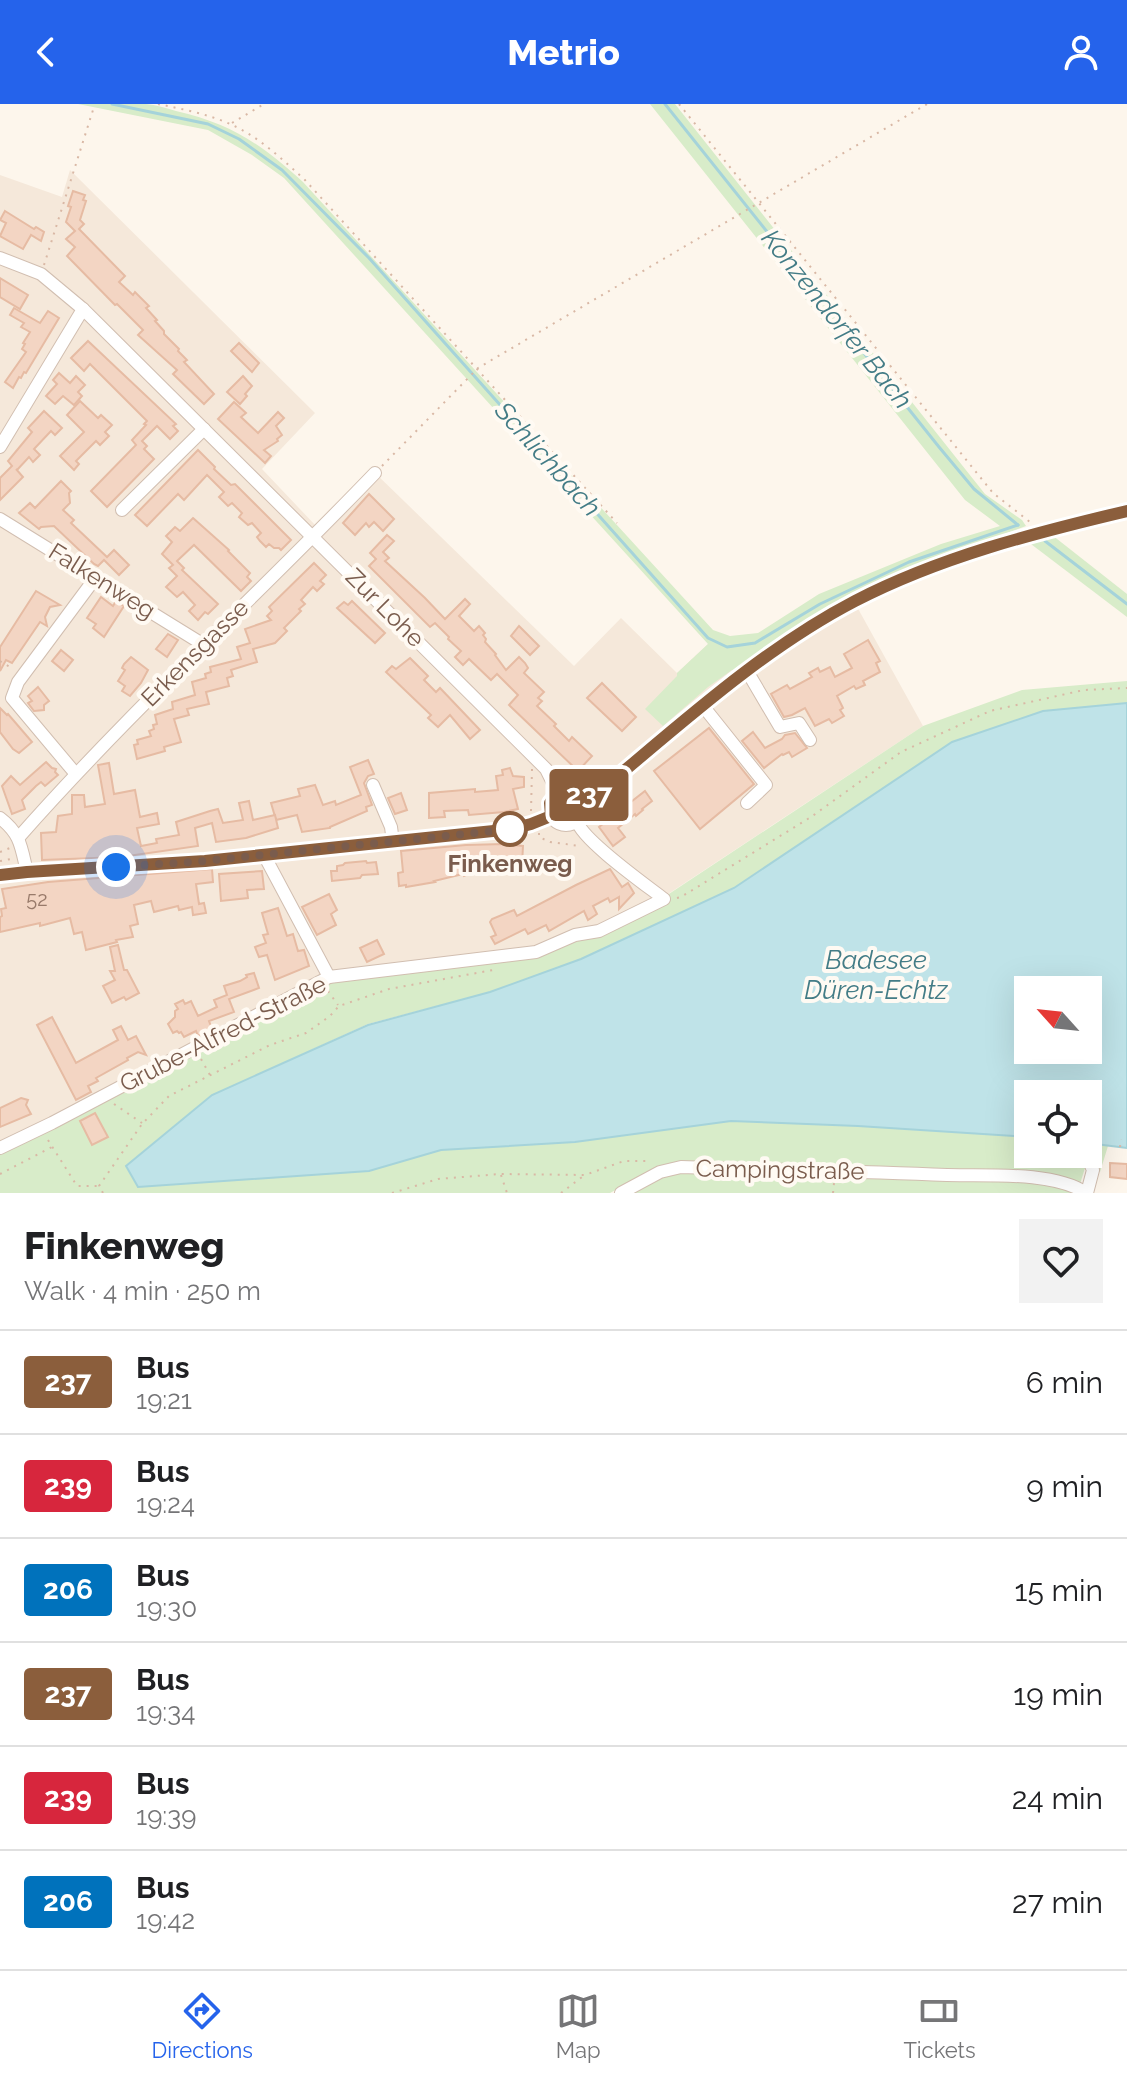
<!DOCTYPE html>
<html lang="en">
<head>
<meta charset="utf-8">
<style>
	:root { --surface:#fff; --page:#f2f2f2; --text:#202124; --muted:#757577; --line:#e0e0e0; --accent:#2563eb }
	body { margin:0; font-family:Raleway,sans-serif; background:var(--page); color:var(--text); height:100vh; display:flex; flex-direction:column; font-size:30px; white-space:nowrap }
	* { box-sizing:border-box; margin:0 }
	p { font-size:26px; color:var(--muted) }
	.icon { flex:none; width:44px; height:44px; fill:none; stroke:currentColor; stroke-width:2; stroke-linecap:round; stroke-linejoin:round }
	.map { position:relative; height:1089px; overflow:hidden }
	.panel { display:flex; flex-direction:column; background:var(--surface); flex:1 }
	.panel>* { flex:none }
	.badge { padding:0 16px; border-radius:6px; font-size:28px; line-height:52px }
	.needle { width:52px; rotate:297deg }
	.fabs { position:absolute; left:1014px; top:872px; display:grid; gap:16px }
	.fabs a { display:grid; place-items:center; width:88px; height:88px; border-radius:0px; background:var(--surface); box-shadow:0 8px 32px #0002; font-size:40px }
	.you { position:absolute; width:40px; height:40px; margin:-20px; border:6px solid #fff; border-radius:50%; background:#1a73e8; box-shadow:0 0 0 12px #1a73e833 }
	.map>.badge { position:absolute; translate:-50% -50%; box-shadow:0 0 0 4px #fff }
	.round { display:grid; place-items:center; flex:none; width:84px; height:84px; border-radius:0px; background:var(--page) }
	.summary { display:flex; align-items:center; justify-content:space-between; height:136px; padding:0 24px }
	h1 { font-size:38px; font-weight:800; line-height:60px }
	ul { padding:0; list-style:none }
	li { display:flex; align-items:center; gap:24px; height:104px; padding:0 24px; border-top:2px solid var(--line) }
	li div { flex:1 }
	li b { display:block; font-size:30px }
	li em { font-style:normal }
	li .badge { min-width:88px; font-weight:700; text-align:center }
	header { display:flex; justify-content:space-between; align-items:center; height:104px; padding:0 24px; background:var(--accent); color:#fff; font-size:36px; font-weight:800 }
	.tab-bar { display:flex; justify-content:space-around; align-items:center; height:112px; border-top:2px solid var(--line); background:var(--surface); font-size:22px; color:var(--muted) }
	.tab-bar a { display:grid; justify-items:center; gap:4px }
	.tab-bar .current { color:var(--accent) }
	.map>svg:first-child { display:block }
</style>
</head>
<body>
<header><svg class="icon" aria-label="back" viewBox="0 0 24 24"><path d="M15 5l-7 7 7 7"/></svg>Metrio<svg class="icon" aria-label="person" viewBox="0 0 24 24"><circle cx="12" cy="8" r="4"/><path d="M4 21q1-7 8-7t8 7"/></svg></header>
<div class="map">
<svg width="1127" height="1089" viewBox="0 0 1127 1089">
	<rect width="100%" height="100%" fill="#fdf6ec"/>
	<polygon fill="#f5e8da" points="70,66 315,309 262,365 316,422 372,366 574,562 621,514 677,569 708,540 741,575 856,501 923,622 665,792 598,824 549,841 477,852 334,866 0,1040 0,71 62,93"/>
	<g fill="#d8ecc9">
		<path d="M78,0c22,0 45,0 68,0 10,1 20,4 30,7 56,13 85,33 127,71l410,448 17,6 28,-3 61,-39 122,-50 59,-18 -35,-26 -315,-396h25l310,390 37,26 4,6 -106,39 -68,32 -55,30 -64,44 -1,-1 -24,17 -45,39 -18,-17 32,-33v-3l31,-29 -424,-466 -32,-23 -44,-25z"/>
		<polygon points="1052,431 1127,490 1127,513 1027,437"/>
		<polygon points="1127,577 1127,599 1043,607 952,638 734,784 581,855 490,888 368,920 212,991 126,1062 138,1083 369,1067 440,1046 575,1038 731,1017 858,1022 1028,1033 1028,1050 1088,1050 1088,1040 1108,1042 1100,1068 1085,1064 1080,1080 657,1063 610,1089 0,1089 0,1050 336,875 548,848 622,821 923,622 1022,586"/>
		<polygon points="683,1069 1024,1078 1053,1082 1074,1089 631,1089 661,1073"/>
	</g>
	<path fill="#bfe3e8" stroke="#a5d3da" stroke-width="2" fill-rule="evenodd" d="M1127,599v445l-39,-5v-49h-60v43l-170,-11 -127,-5 -156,21 -134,8 -72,21 -231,16 -12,-21 86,-71 156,-70 122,-33 91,-33 153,-71 218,-146 91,-31zM1028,886h60v60h-60z"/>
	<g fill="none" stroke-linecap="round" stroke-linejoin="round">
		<g stroke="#a5d3da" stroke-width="3">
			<polyline points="112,0 208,20 239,35 282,66 369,154 708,534 727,543 755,539 820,500 909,458 1018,421"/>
			<polyline points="665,0 939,343 974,385 1018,421"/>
			<polyline points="1045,437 1127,500"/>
		</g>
	</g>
	<g fill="#f3d5c3" stroke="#e6bba3" stroke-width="2">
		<polygon points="73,87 85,91 83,96 86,97 80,116 84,120 79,125 125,172 119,178 133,191 135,188 149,202 146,204 157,216 155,217 164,227 164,230 179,245 178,247 187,256 184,258 214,290 204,300 173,270 177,266 138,231 143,226 117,200 115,201 67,152 75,143 66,135 75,127 66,118 71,103 68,102"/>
		<polygon points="5,107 34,125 36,123 44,128 41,137 31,131 23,145 0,132 6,119 0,116"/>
		<polygon points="0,174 28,191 20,205 0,193"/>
		<polygon points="14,204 40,219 48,207 59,214 26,269 24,268 21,274 19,273 13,284 5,278 26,248 22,245 25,240 23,239 30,228 21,223 24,219 10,211"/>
		<polygon points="88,237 176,320 173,322 178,327 170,335 157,322 142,337 147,342 144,345 154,355 107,403 91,387 136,341 132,336 146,321 144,320 147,317 90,260 84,267 71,254"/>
		<polygon points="239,239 259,259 252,268 231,247"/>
		<polygon points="59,269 70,279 76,272 85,281 78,288 82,292 74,301 63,292 55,300 46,292 57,280 53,276"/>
		<polygon points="243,272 252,282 245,290 247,292 240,300 227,288"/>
		<polygon points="80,297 98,314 101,311 112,321 105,328 109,332 100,341 96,337 76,357 79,360 74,366 60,352 84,328 67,311"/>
		<polygon points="234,298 246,309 241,313 258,329 278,308 284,314 276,322 282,331 277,335 278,337 264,346 271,352 265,359 218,315"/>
		<polygon points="44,307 62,324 55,331 51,327 34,345 40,351 33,358 29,353 17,366 16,365 23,373 0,396 0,374 12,362 8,357 32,328 28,324"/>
		<polygon points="198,346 215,363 214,365 231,381 235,380 291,436 281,446 279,444 274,444 269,440 266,443 260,437 257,433 261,429 252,419 248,421 239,413 242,409 232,399 228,402 219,393 224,388 207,371 184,396 178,390 147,422 135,411"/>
		<polygon points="61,377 71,387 69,389 70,399 63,406 74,416 71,419 107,453 114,446 129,461 119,471 104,456 98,462 94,460 54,422 41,423 39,425 19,409 30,399 35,404"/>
		<polygon points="369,390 394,415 383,427 374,418 369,423 366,419 355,431 343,419"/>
		<polygon points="193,414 229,446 228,447 250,469 247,473 251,477 241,487 194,441 177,457 184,464 182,466 218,500 208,510 205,508 198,516 189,507 195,501 183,488 177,493 166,483 177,472 169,464 173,461 162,450 172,438 166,432 175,423 180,427"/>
		<polygon points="387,431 394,437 383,448 389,454 385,457 425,494 445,515 465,495 470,500 459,512 474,527 479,522 485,529 483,531 486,535 485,538 496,550 495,551 506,566 519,553 525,559 528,564 524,569 544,588 538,594 542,597 537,602 556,620 554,622 569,637 572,633 592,652 578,667 509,601 518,591 497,570 491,576 469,555 463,561 455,553 461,547 448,535 449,533 435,519 430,523 369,462 376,455 370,449"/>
		<polygon points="314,459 326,471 320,477 324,480 317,487 313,483 301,496 305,500 299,505 301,507 284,524 287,527 275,539 253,545 257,558 231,566 233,572 227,574 229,582 206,588 209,600 187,605 189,611 174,615 181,638 164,643 165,647 137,655 134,641 138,640 137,636 151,632 149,627 154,625 153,621 157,620 155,611 173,605 172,598 195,591 192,578 206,574 205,570 211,568 210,563 241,555 237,543 250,539 245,525 271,516 267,512 272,507 269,503"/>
		<polygon points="36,487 60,501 50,503 45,513 47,522 40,518 12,559 6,556 0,567 0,543"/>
		<polygon points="101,493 113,502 116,497 124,502 104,533 93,524 96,520 87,514"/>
		<polygon points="352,497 385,529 375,539 337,504 344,498 348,501"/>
		<polygon points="519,522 539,542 530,551 511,532"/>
		<polygon points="168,530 178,536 167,553 156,545"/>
		<polygon points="868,536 880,557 876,559 880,568 863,577 865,581 856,585 854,582 837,592 843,604 840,606 844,612 832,619 829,615 815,622 805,604 792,611 784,613 771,590 787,581 790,585 812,573 809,569 818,564 820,568 830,563 835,573 852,564 844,550"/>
		<polygon points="61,546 73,556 64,567 52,557"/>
		<polygon points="131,553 148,566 141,579 130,592 122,587 125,582 118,577 125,566 122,564 124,560"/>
		<polygon points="410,554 428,572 424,576 436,588 440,584 480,626 470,635 450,611 438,623 428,614 431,611 386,568 392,562 396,565"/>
		<polygon points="602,579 636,613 622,627 587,594"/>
		<polygon points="38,583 49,597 44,601 44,606 34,607 28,599 32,597 28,592"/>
		<polygon points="0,604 7,611 8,610 32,638 19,649 13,645 0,628"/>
		<polygon points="709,624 754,680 700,725 654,667"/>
		<polygon points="753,628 765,644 782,635 785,631 795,629 807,644 792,653 789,648 783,651 782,650 764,664 742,637"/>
		<polygon points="368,656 374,670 368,672 364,679 372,701 366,703 367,707 330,723 330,724 302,728 297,711 276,716 271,699 300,692 298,685 315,681 323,701 335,697 336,701 361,691 350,663"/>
		<polygon points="46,658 52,664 56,665 55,668 58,671 45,682 41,678 36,682 22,696 25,705 12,710 2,682 11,672 20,681"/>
		<polygon points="109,659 114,690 135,686 140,713 157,709 159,720 137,724 141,742 157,739 156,735 179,731 176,718 210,707 218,705 223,719 243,716 239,699 249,697 253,716 275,711 278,724 246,734 216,738 212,719 195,724 198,742 121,753 42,756 41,729 56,728 58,712 72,710 72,691 84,691 85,703 105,700 98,661"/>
		<polygon points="510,664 513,672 524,673 524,683 513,685 518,705 504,708 469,711 468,706 444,707 445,713 429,714 429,689 475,685 475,688 498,686 496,672 503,671 502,666"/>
		<polygon points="645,687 652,697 642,705 643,706 636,712 635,710 618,724 625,733 613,742 599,723"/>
		<polygon points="401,689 407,706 395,710 388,694"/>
		<polygon points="504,740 523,742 522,761 503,760 503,767 488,767 488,769 470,769 464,772 463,770 434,777 435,778 406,783 406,781 399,782 398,769 403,768 401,747 466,741"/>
		<polygon points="366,757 367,759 376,758 378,770 362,771 360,774 332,777 331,767 337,767 337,762 343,761 345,759"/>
		<polygon points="212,765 213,778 196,780 199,800 204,799 206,809 193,811 192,803 179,806 178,802 154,808 151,797 134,801 138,820 130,822 133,833 116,836 117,838 86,846 82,828 74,830 70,814 40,822 40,819 0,828 0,813 2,812 1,805 6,804 2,785 48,778"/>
		<polygon points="610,765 622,783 628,779 634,789 619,805 619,793 610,798 608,794 593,802 597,810 588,816 584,807 549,827 546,821 528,830 525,825 495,840 491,833 496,831 490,818 492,815 514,806 517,812 576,781"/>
		<polygon points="262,767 264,785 247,786 248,794 221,797 219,770"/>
		<polygon points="329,790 337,806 331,810 336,821 317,831 302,803"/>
		<polygon points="278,804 287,832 293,830 298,847 304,846 309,862 275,876 267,851 259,853 255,843 266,839 263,831 268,830 262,809"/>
		<polygon points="377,836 384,850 367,858 360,844"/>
		<polygon points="118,841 124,866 127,866 139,889 126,896 124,893 112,899 103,882 115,876 110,867 115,867 110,843"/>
		<polygon points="254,869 259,884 229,895 234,908 209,917 212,925 198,932 196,927 184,933 181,928 179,929 177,927 173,929 168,920 175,913 175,907 178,905 175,900 183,896 185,900 191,897 198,912 217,903 214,896 227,891 224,882 240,877 247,873 246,871"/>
		<polygon points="52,913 76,959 118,936 113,926 121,922 128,936 136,932 146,951 138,948 127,954 128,956 96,974 98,977 88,982 91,988 76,996 37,921"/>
		<polygon points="21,994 28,996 26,1001 31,1010 0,1023 0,1004"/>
		<polygon points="95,1009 108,1033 92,1041 80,1017"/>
		<polygon points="1110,1059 1127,1060 1127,1075 1110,1073"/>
	</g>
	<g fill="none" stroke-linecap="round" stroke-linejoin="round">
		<defs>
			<g id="minor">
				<polyline points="0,154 41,170 83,205 546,665 558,689"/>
				<polyline points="0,343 83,205"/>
				<polyline points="122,406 204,325"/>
				<polyline points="0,415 204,541"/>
				<polyline points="747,567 780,623 799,619 810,636"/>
				<polyline points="703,602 766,681 747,699"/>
				<polyline points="75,669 12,594 18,578 96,473"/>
				<polyline points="373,681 391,723 393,738"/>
				<circle cx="566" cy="704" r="17"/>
				<path d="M581,696l24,-13c79,-66 158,-138 250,-186 85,-44 179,-68 272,-90"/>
				<path d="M0,714c21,16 21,29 27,54"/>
				<path d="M19,733c112,-127 239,-242 356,-364"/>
				<polyline points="264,751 329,873"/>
				<polyline points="0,771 27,768 205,757 393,738 512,725 531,720 551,712"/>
				<path d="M0,1044l52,-25 277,-146 207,-25 39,-17 24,-4 65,-32c-18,-14 -82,-59 -87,-78"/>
				<polyline points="1067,1053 1089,1057 1093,1066 1087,1089"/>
				<path d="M621,1089l39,-21 21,-5c89,3 177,4 266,8 39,1 106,-4 139,18"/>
			</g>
		</defs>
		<use href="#minor" stroke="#d1beb0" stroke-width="14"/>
		<g stroke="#d9b8a5" stroke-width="2" stroke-dasharray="2 6" stroke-linecap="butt">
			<path d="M158,0c24,5 50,10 72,20 28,12 52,35 75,56l312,343"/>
			<polyline points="679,0 993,389 1030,418"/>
			<polyline points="232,19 264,0"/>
			<polyline points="44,161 93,6"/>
			<polyline points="382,362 478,264 927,0"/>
			<polyline points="0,557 13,565"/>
			<polyline points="531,707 532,665"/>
			<polyline points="539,729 539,733 550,738 580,742"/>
			<polyline points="0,748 10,744"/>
			<polyline points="0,757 11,755"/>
			<polyline points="677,794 681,793 811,713 901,648 990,607 1084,586 1127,584"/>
			<polyline points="328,887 338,901"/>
			<polyline points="201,955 210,971"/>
			<polyline points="114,1000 142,1019"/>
			<polyline points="48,1036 77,1082 99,1082"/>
			<polyline points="1120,1043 1121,1035"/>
			<polyline points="0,1070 52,1043"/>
			<polyline points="501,1071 507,1089"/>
			<polyline points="103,1089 99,1082 142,1020 169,992 270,941 306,929 330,912 339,902 389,885 493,866"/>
			<polyline points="392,1089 438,1075 500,1070 585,1071 624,1057 648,1057 650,1059"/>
			<polyline points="561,1089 582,1073"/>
			<polyline points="833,1089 834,1079"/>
		</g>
		<use href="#minor" stroke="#fff" stroke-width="12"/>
	</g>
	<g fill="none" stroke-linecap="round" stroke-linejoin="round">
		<defs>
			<path id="line" d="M0,771l27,-3 178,-11 307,-32 19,-5 20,-8 -1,-13 8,-10 13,-1 10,8 24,-13c79,-66 158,-138 250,-186 85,-44 179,-68 272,-90"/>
		</defs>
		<use href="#line" stroke="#fff" stroke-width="18"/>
		<use href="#line" stroke="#8b5e3c" stroke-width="12"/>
		<polyline stroke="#7a5c4d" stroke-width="8" stroke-dasharray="0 14.4" points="116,763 205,757 512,725 510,725"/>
	</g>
	<circle fill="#fff" stroke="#8b5e3c" stroke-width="4" cx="510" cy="725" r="16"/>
	<g text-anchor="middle" stroke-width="8" stroke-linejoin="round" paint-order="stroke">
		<g font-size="20" fill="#987a6a">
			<text x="37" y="802">52</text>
		</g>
		<g font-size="24" fill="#7a5c4d" stroke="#fffaf3">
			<text transform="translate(102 477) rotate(32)" y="8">Falkenweg</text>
			<text transform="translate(385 504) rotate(45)" y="8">Zur Lohe</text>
			<text transform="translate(195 549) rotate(-45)" y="8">Erkensgasse</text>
			<text transform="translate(223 930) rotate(-27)" y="8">Grube-Alfred-Straße</text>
			<text transform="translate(780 1066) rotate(1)" y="8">Campingstraße</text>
		</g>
		<g font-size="24" font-weight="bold" fill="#7a5c4d" stroke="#fffaf3">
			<text x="510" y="768">Finkenweg</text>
		</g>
		<g font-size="26" font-style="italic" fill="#437c86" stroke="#fffaf3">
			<text transform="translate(837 215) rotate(51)" y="9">Konzendorfer Bach</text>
			<text transform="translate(548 355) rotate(48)" y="9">Schlichbach</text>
			<text x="876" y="865">Badesee<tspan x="876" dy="30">Düren-Echtz</tspan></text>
		</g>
	</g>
</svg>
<div class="fabs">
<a><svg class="needle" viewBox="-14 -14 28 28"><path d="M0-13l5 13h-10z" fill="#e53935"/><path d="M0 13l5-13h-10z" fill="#757577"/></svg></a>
<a><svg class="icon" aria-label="locate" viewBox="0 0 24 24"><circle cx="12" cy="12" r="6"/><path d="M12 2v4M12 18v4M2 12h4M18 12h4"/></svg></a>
</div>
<div class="you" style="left:116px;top:763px"></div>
<b class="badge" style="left:589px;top:691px;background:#8b5e3c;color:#fff">237</b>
</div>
<section class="panel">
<div class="summary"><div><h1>Finkenweg</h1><p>Walk · 4 min · 250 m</p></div><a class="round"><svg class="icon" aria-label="heart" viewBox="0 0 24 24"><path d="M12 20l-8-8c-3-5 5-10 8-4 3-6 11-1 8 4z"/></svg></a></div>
<ul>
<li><span class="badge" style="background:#8b5e3c;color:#fff">237</span><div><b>Bus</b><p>19:21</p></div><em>6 min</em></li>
<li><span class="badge" style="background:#d7263d;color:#fff">239</span><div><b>Bus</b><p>19:24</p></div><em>9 min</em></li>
<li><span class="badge" style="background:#0072bc;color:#fff">206</span><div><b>Bus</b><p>19:30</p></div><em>15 min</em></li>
<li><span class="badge" style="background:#8b5e3c;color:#fff">237</span><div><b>Bus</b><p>19:34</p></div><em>19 min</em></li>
<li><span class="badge" style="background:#d7263d;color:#fff">239</span><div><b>Bus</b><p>19:39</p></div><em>24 min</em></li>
<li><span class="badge" style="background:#0072bc;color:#fff">206</span><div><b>Bus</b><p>19:42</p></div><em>27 min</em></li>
</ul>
</section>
<nav class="tab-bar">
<a class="current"><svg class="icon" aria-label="directions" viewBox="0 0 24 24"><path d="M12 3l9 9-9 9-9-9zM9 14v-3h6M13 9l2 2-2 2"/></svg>Directions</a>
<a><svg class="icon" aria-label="map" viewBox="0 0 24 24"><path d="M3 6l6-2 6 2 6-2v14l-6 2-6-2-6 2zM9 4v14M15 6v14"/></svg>Map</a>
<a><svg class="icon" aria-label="tickets" viewBox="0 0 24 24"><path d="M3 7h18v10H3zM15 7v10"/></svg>Tickets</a>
</nav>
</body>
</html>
